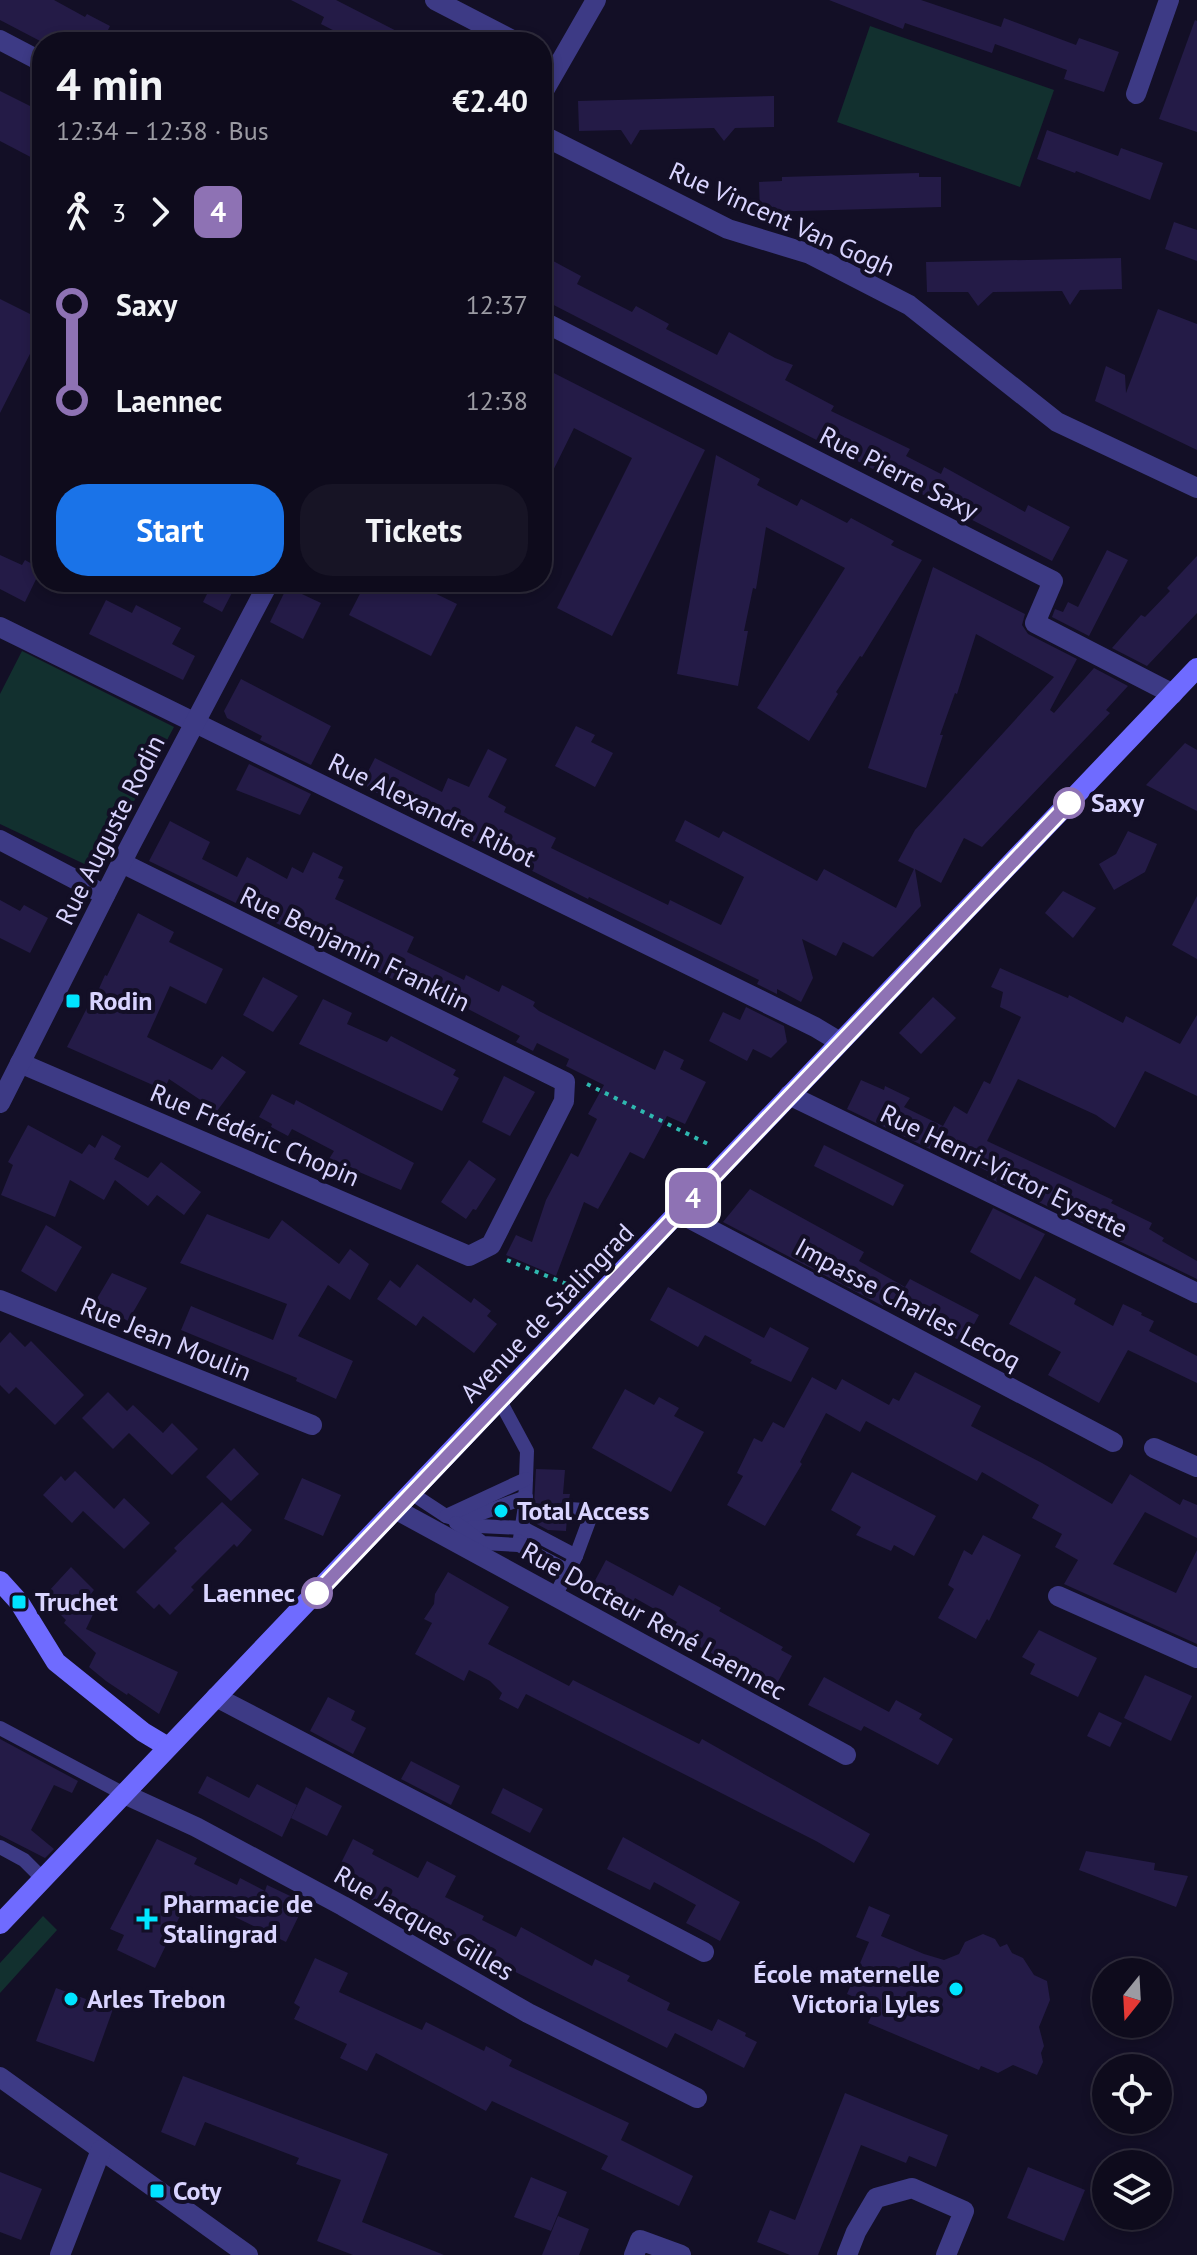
<!DOCTYPE html>
<html lang="en">
<head>
<meta charset="utf-8">
<style>
	:root { --surface:#0e0b1c; --page:#171425; --text:#f1f3f6; --muted:#9b9ba3; --line:#2e2b3b; --accent:#1a73e8 }
	body { margin:0; font-family:"PT Sans",sans-serif; background:var(--page); color:var(--text); height:100vh; display:flex; flex-direction:column; font-size:30px; white-space:nowrap }
	* { box-sizing:border-box; margin:0 }
	p { font-size:26px; color:var(--muted) }
	.icon { flex:none; width:44px; height:44px; fill:none; stroke:currentColor; stroke-width:2; stroke-linecap:round; stroke-linejoin:round }
	.map { position:relative; flex:1; overflow:hidden }
	.details { position:absolute; left:32px; top:32px; width:520px; height:560px; display:flex; flex-direction:column; background:var(--surface); border-radius:32px; box-shadow:0 4px 12px #0003,0 0 0 2px var(--line) }
	.details>* { flex:none }
	.badge { padding:0 16px; border-radius:12px; font-size:28px; line-height:52px }
	.needle { width:52px; rotate:198deg }
	.buttons { position:absolute; left:1092px; top:1958px; display:grid; gap:16px }
	.buttons a { display:grid; place-items:center; width:80px; height:80px; border-radius:50%; background:var(--surface); box-shadow:0 4px 12px #0003,0 0 0 2px var(--line); font-size:40px }
	.map>.badge { position:absolute; translate:-50% -50%; box-shadow:0 0 0 4px #fff }
	.legs { display:flex; align-items:center; gap:12px; height:88px; padding:0 24px; font-size:26px }
	.legs p { margin-inline-start:auto }
	.overview { display:flex; align-items:center; justify-content:space-between; height:136px; padding:0 24px }
	h1 { font-size:44px; font-weight:600; line-height:60px }
	.button { display:flex; gap:16px; margin-top:auto; padding:16px 24px }
	.button a { flex:1; height:92px; border-radius:32px; background:var(--accent); color:#fff; font-size:32px; font-weight:600; line-height:92px; text-align:center }
	.button a+a { background:var(--page); color:var(--text) }
	ul { padding:0 24px; list-style:none }
	li { display:flex; align-items:center; gap:28px; height:96px; font-size:30px }
	li i { display:grid; place-items:center; width:12px; height:100%; margin:0 10px; background:currentColor }
	li i::after { content:''; width:20px; height:20px; margin:-10px; border:6px solid; border-radius:50%; background:var(--surface) }
	li p { margin-inline-start:auto }
	li:first-child i { background:linear-gradient(#0000 50%,currentColor 0) }
	li:last-child i { background:linear-gradient(currentColor 50%,#0000 0) }
	.map>svg:first-child { display:block }
</style>
</head>
<body>
<div class="map">
<svg width="1197" height="2255" viewBox="0 0 1197 2255">
	<rect width="100%" height="100%" fill="#130f26"/>
	<g fill="#12302f">
		<polygon points="870,26 1054,90 1020,187 837,122"/>
		<polygon points="22,651 174,727 97,870 0,824 0,694"/>
		<polygon points="43,1916 57,1930 0,1993 0,1963"/>
	</g>
	<g fill="#241b47">
		<polygon points="0,0 54,0 85,17 87,14 110,26 102,42 42,42 0,20"/>
		<polygon points="291,0 336,0 418,42 356,42 321,24 324,17"/>
		<polygon points="829,0 921,0 1001,27 1004,18 1076,45 1079,38 1119,52 1104,92 1064,79 1067,70 995,44 992,53 905,23 903,29"/>
		<polygon points="1195,20 1197,21 1197,132 1159,119"/>
		<polygon points="0,91 42,112 42,163 0,141"/>
		<polygon points="774,96 774,127 735,128 724,141 714,128 640,130 631,145 621,130 579,131 578,101"/>
		<polygon points="1047,130 1118,156 1121,148 1163,163 1150,200 1076,171 1075,173 1037,159"/>
		<polygon points="919,173 919,177 941,177 941,207 760,212 759,182 782,181 782,177"/>
		<polygon points="1174,222 1197,230 1197,261 1165,249"/>
		<polygon points="542,255 581,276 577,284 632,312 636,306 669,324 666,329 717,355 729,332 775,358 793,365 785,380 834,406 831,411 910,449 906,456 941,474 944,467 1025,512 1028,505 1070,527 1052,561 542,299"/>
		<polygon points="1121,258 1122,289 1080,290 1070,305 1062,291 993,292 978,306 968,292 927,292 926,262"/>
		<polygon points="0,299 42,320 42,351 34,346 0,413"/>
		<polygon points="1158,309 1197,324 1197,450 1095,401 1106,366 1125,375 1126,393"/>
		<polygon points="542,367 705,450 612,636 557,608 632,458 574,428 542,493"/>
		<polygon points="716,455 760,479 757,485 797,506 801,499 847,523 851,518 894,541 891,545 922,560 862,657 860,656 836,692 838,694 809,741 757,708 845,568 766,527 756,589 753,588 744,631 748,631 738,686 677,674"/>
		<polygon points="1107,550 1128,560 1089,636 1052,617 1055,609 1063,612 1068,602 1078,607"/>
		<polygon points="0,555 22,565 25,560 41,569 25,602 0,589"/>
		<polygon points="1197,556 1197,613 1147,666 1112,648 1141,615 1145,617 1170,591 1167,588"/>
		<polygon points="933,567 1025,614 1022,625 1028,634 1077,659 1050,710 1054,713 1094,668 1128,686 1106,710 1110,713 982,847 964,838 941,883 915,869 921,906 873,957 843,942 836,956 802,939 813,978 801,1002 777,989 777,994 757,984 759,980 589,897 588,899 361,785 375,758 442,792 448,778 469,787 488,749 507,759 488,797 506,807 504,812 556,838 551,848 668,905 670,900 721,925 744,877 675,841 685,820 719,838 723,831 817,881 824,869 896,908 914,869 898,861 915,830 1054,677 976,634 957,694 955,693 940,735 943,735 926,788 868,768"/>
		<polygon points="213,582 221,582 234,589 222,612 203,602"/>
		<polygon points="366,582 412,582 457,604 431,656 349,615"/>
		<polygon points="287,587 321,603 303,639 270,622"/>
		<polygon points="106,600 132,613 136,605 181,628 172,644 195,656 183,680 89,634"/>
		<polygon points="241,679 331,726 311,765 260,740 262,736 227,718 224,711"/>
		<polygon points="576,726 595,735 591,742 613,753 595,787 555,766"/>
		<polygon points="1185,743 1197,750 1197,811 1146,785"/>
		<polygon points="249,764 311,794 300,815 236,790"/>
		<polygon points="170,821 210,842 202,859 237,877 247,857 287,879 292,867 303,873 313,852 343,867 338,878 344,880 335,899 414,937 407,952 464,980 466,975 499,992 502,985 535,1002 533,1006 539,1011 655,1070 664,1050 684,1060 680,1069 706,1082 685,1124 667,1116 644,1159 630,1152 598,1209 584,1202 556,1276 506,1255 516,1235 532,1242 546,1200 571,1153 578,1157 597,1119 588,1114 604,1085 566,1066 569,1059 537,1043 533,1051 516,1042 520,1036 470,1010 442,997 440,1002 276,923 278,919 244,902 242,906 149,861"/>
		<polygon points="1128,831 1157,844 1145,872 1114,890 1099,864 1116,854"/>
		<polygon points="1063,891 1096,908 1073,938 1045,913"/>
		<polygon points="1197,896 1197,959 1172,945"/>
		<polygon points="0,900 20,911 24,905 48,918 30,953 0,938"/>
		<polygon points="138,913 174,932 169,942 223,969 206,1004 170,986 147,1037 212,1070 222,1056 246,1072 217,1111 169,1079 164,1090 67,1047 87,1008 90,1009 105,975 107,976"/>
		<polygon points="1000,968 1068,998 1069,995 1123,1023 1126,1016 1180,1044 1197,1015 1197,1096 1145,1071 1115,1128 1096,1115 1018,1079 987,1141 1113,1200 1111,1203 1152,1223 1149,1229 1164,1238 1162,1241 1197,1261 1197,1279 987,1177 989,1172 935,1144 932,1150 847,1109 861,1080 884,1090 885,1086 910,1098 904,1107 943,1126 954,1106 967,1114 984,1081 990,1084 1021,1017 1000,1007 1003,992 991,987"/>
		<polygon points="263,977 298,996 273,1032 243,1015"/>
		<polygon points="933,997 956,1018 921,1054 899,1033"/>
		<polygon points="323,999 352,1013 347,1024 387,1042 391,1036 456,1070 453,1075 459,1078 442,1111 299,1044"/>
		<polygon points="746,1007 784,1026 787,1042 771,1058 753,1049 747,1061 709,1041 723,1012 740,1020"/>
		<polygon points="504,1076 535,1092 510,1136 482,1122"/>
		<polygon points="272,1094 294,1105 296,1100 414,1163 401,1190 329,1159 334,1151 292,1129 288,1136 271,1127 272,1124 259,1117"/>
		<polygon points="28,1125 82,1154 89,1144 95,1148 102,1135 121,1146 114,1159 148,1178 161,1162 201,1192 184,1215 157,1195 148,1206 115,1180 104,1200 70,1180 55,1217 1,1195 13,1165 8,1162"/>
		<polygon points="824,1145 904,1185 893,1206 814,1166"/>
		<polygon points="469,1160 496,1179 476,1210 473,1209 466,1219 441,1202"/>
		<polygon points="750,1189 864,1252 859,1261 905,1287 910,1279 979,1315 964,1343 886,1300 883,1306 723,1222"/>
		<polygon points="993,1208 1045,1234 1020,1280 970,1252"/>
		<polygon points="207,1214 269,1239 282,1220 339,1264 350,1249 369,1264 350,1300 328,1285 298,1336 353,1361 336,1399 296,1381 297,1378 181,1330 191,1306 273,1340 287,1304 180,1263"/>
		<polygon points="46,1225 82,1247 56,1292 21,1271"/>
		<polygon points="417,1264 471,1303 474,1298 491,1311 487,1316 497,1324 474,1353 423,1316 416,1326 377,1299 390,1280 400,1288"/>
		<polygon points="112,1273 147,1288 128,1321 95,1302"/>
		<polygon points="1035,1276 1076,1299 1074,1304 1113,1326 1123,1304 1142,1313 1141,1315 1154,1321 1149,1331 1197,1356 1197,1383 1128,1350 1099,1403 1048,1375 1061,1352 1009,1324"/>
		<polygon points="668,1287 764,1338 770,1327 809,1348 791,1382 750,1363 752,1360 705,1335 698,1347 650,1320"/>
		<polygon points="10,1332 25,1347 31,1341 84,1395 55,1425 16,1387 9,1394 0,1385 0,1343"/>
		<polygon points="915,1372 981,1406 971,1426 1042,1463 1112,1504 1130,1474 1180,1505 1183,1499 1197,1505 1197,1538 1145,1512 1113,1564 1176,1593 1197,1550 1197,1644 1064,1584 1078,1560 1055,1547 1062,1534 1032,1518 1039,1505 982,1472 977,1481 866,1421 860,1432 826,1413 800,1462 802,1464 765,1526 727,1505 743,1476 737,1473 754,1438 762,1442 773,1422 784,1428 812,1377 836,1390 842,1379 889,1405 893,1398 899,1401"/>
		<polygon points="625,1389 654,1405 659,1397 679,1408 674,1416 704,1432 671,1492 592,1448"/>
		<polygon points="108,1392 127,1411 133,1405 163,1433 172,1423 198,1449 172,1475 129,1433 113,1449 82,1418"/>
		<polygon points="234,1448 259,1474 231,1501 206,1477"/>
		<polygon points="536,1469 565,1470 563,1494 570,1494 569,1499 561,1503 559,1509 560,1514 567,1518 566,1531 548,1530 533,1522"/>
		<polygon points="75,1471 110,1505 114,1509 124,1498 150,1523 124,1549 83,1511 72,1523 43,1495 61,1476 65,1481"/>
		<polygon points="852,1472 936,1516 914,1556 894,1545 891,1551 856,1535 861,1527 831,1510"/>
		<polygon points="302,1478 341,1495 323,1536 284,1519"/>
		<polygon points="222,1502 252,1530 237,1547 234,1544 191,1587 194,1590 170,1615 159,1604 154,1609 136,1592 177,1551 174,1548"/>
		<polygon points="983,1535 1021,1555 989,1621 987,1619 976,1639 938,1618 954,1589 948,1585 964,1550 972,1555"/>
		<polygon points="606,1560 673,1596 679,1585 721,1608 719,1611 783,1647 781,1650 792,1656 775,1687 672,1632 677,1622 635,1598 629,1609 591,1588"/>
		<polygon points="71,1567 94,1590 87,1599 96,1608 86,1629 178,1672 159,1714 128,1693 127,1695 106,1681 89,1667 96,1653 64,1623 66,1620 54,1608 58,1603 48,1592"/>
		<polygon points="448,1572 509,1607 488,1644 569,1686 573,1680 699,1744 702,1739 870,1834 854,1863 816,1841 526,1694 518,1709 499,1699 502,1693 490,1681 469,1670 464,1681 415,1654 432,1623 424,1619 434,1604 435,1594"/>
		<polygon points="1039,1630 1097,1658 1078,1697 1030,1674 1035,1664 1022,1657"/>
		<polygon points="1145,1675 1192,1696 1171,1741 1124,1718"/>
		<polygon points="824,1677 889,1712 896,1700 922,1714 919,1719 953,1739 938,1765 864,1726 861,1731 808,1705"/>
		<polygon points="328,1697 355,1711 351,1720 366,1728 353,1754 310,1731"/>
		<polygon points="1099,1712 1122,1723 1110,1747 1087,1736"/>
		<polygon points="0,1739 78,1781 72,1793 54,1785 31,1830 54,1849 45,1858 0,1835"/>
		<polygon points="411,1761 460,1786 451,1805 401,1779"/>
		<polygon points="207,1776 249,1798 257,1784 297,1805 282,1837 198,1793"/>
		<polygon points="306,1787 342,1806 327,1836 291,1818"/>
		<polygon points="503,1788 543,1809 530,1833 491,1813"/>
		<polygon points="623,1837 740,1902 720,1941 686,1923 696,1905 654,1882 650,1890 607,1869"/>
		<polygon points="157,1839 197,1858 194,1864 237,1885 240,1878 265,1891 267,1885 305,1903 286,1942 190,1895 155,1968 117,1950 124,1935 110,1929"/>
		<polygon points="353,1839 374,1850 372,1854 418,1878 427,1861 456,1876 445,1897 484,1916 482,1920 516,1937 521,1927 592,1966 595,1959 630,1976 627,1981 670,2003 667,2010 712,2031 718,2019 746,2033 745,2036 757,2042 744,2068 675,2033 667,2048 366,1897 369,1891 346,1881 349,1875 338,1869"/>
		<polygon points="1086,1851 1155,1863 1154,1870 1188,1876 1176,1907 1079,1870"/>
		<polygon points="869,1906 890,1915 881,1936 924,1954 944,1960 959,1954 965,1942 983,1934 995,1939 1000,1947 1007,1944 1012,1953 1023,1958 1034,1975 1047,1981 1050,2000 1039,2027 1044,2046 1041,2053 1043,2062 1037,2075 1013,2065 998,2073 981,2066 979,2070 868,2023 876,2006 847,1994 869,1942 856,1937"/>
		<polygon points="315,1958 348,1973 339,1992 422,2030 426,2022 484,2051 486,2046 512,2060 509,2066 629,2123 621,2140 693,2176 679,2206 601,2169 608,2156 492,2101 486,2111 376,2053 367,2071 340,2058 347,2044 294,2019 300,2007 294,2003"/>
		<polygon points="56,1988 113,2009 94,2062 36,2041"/>
		<polygon points="183,2076 388,2154 362,2222 444,2255 353,2255 317,2241 341,2180 296,2164 299,2158 205,2122 195,2146 161,2132"/>
		<polygon points="845,2093 948,2135 936,2167 909,2156 906,2163 861,2145 818,2255 790,2255 757,2242 770,2210 795,2220"/>
		<polygon points="1028,2167 1085,2190 1064,2241 1007,2218"/>
		<polygon points="0,2172 42,2189 21,2240 0,2232"/>
		<polygon points="531,2177 567,2192 551,2231 514,2217"/>
		<polygon points="558,2216 589,2229 579,2255 542,2255"/>
	</g>
	<g fill="none" stroke-linecap="round" stroke-linejoin="round">
		<g stroke="#2fb8b0" stroke-width="4" stroke-dasharray="4 6" stroke-linecap="butt">
			<polyline points="587,1084 712,1146"/>
			<polyline points="507,1260 574,1287"/>
		</g>
		<g stroke="#3d3a85" stroke-width="14">
			<polyline points="500,1401 527,1451 525,1506 519,1545"/>
			<polyline points="411,1493 446,1516 479,1526 523,1528 576,1556"/>
			<polyline points="455,1515 482,1513 526,1497"/>
			<polyline points="446,1516 526,1479"/>
			<polyline points="456,1523 483,1543 519,1545 568,1571"/>
			<polyline points="555,1596 576,1556 589,1521 589,1515 585,1510 569,1509"/>
			<polyline points="0,1728 124,1794"/>
			<polyline points="0,1847 24,1860 43,1879"/>
		</g>
		<g stroke="#3d3a85" stroke-width="20">
			<polyline points="435,0 516,42"/>
			<polyline points="0,40 42,62"/>
			<polyline points="542,94 596,0"/>
			<polyline points="1136,94 1169,0"/>
			<polyline points="542,135 728,229 810,254 909,305 1057,422 1197,488"/>
			<polyline points="542,321 1053,581 1035,623 1173,694"/>
			<polyline points="0,627 815,1027 840,1042"/>
			<polyline points="0,840 105,895"/>
			<polyline points="20,1063 469,1256 491,1245 564,1101 565,1082 122,863"/>
			<polyline points="789,1095 1197,1293"/>
			<polyline points="0,1103 130,846 269,582"/>
			<polyline points="679,1213 1113,1442"/>
			<polyline points="0,1300 312,1425"/>
			<polyline points="1154,1448 1197,1467"/>
			<polyline points="395,1509 846,1755"/>
			<polyline points="1058,1596 1197,1658"/>
			<polyline points="216,1697 704,1952"/>
			<polyline points="124,1794 196,1827 343,1906 528,2013 697,2098"/>
			<polyline points="0,2077 248,2255"/>
			<polyline points="60,2255 101,2150"/>
			<polyline points="634,2255 640,2240 681,2255"/>
			<polyline points="847,2255 856,2232 876,2198 912,2188 964,2211 946,2255"/>
		</g>
		<g stroke="#6f6bff" stroke-width="20">
			<polyline points="0,1581 19,1602 56,1662 143,1732 168,1747"/>
			<polyline points="0,1924 1197,668"/>
		</g>
	</g>
	<g fill="none" stroke-linecap="round" stroke-linejoin="round">
		<defs>
			<polyline id="line-1" points="317,1593 1069,803"/>
		</defs>
		<use href="#line-1" stroke="#fff" stroke-width="18"/>
		<use href="#line-1" stroke="#8e72b4" stroke-width="12"/>
	</g>
	<g fill="#fff" stroke="#8e72b4" stroke-width="4">
		<circle cx="1069" cy="803" r="14"/>
		<circle cx="317" cy="1593" r="14"/>
	</g>
	<g fill="#00e5ff" stroke="#130f26" stroke-width="3">
		<rect x="65" y="993" width="16" height="16" rx="4"/>
		<circle cx="501" cy="1511" r="8"/>
		<rect x="11" y="1594" width="16" height="16" rx="4"/>
		<path d="M143 1907h8v8h8v8h-8v8h-8v-8h-8v-8h8z"/>
		<circle cx="956" cy="1989" r="8"/>
		<circle cx="71" cy="1999" r="8"/>
		<rect x="149" y="2183" width="16" height="16" rx="4"/>
	</g>
	<g text-anchor="middle" stroke-width="8" stroke-linejoin="round" paint-order="stroke">
		<g font-size="26" fill="#d9d4ff" stroke="#130f26">
			<text transform="translate(782 219) rotate(24)" y="9">Rue Vincent Van Gogh</text>
			<text transform="translate(899 473) rotate(27)" y="9">Rue Pierre Saxy</text>
			<text transform="translate(432 810) rotate(26)" y="9">Rue Alexandre Ribot</text>
			<text transform="translate(110 830) rotate(-63)" y="9">Rue Auguste Rodin</text>
			<text transform="translate(355 949) rotate(26)" y="9">Rue Benjamin Franklin</text>
			<text transform="translate(255 1135) rotate(23)" y="9">Rue Frédéric Chopin</text>
			<text transform="translate(1004 1171) rotate(26)" y="9">Rue Henri-Victor Eysette</text>
			<text transform="translate(908 1304) rotate(28)" y="9">Impasse Charles Lecoq</text>
			<text transform="translate(547 1313) rotate(-46)" y="9">Avenue de Stalingrad</text>
			<text transform="translate(166 1339) rotate(22)" y="9">Rue Jean Moulin</text>
			<text transform="translate(654 1621) rotate(29)" y="9">Rue Docteur René Laennec</text>
			<text transform="translate(424 1923) rotate(30)" y="9">Rue Jacques Gilles</text>
		</g>
		<g font-size="26" font-weight="bold" fill="#d9d4ff" stroke="#130f26" text-anchor="start">
			<text x="1091" y="812">Saxy</text>
			<text x="295" y="1602" text-anchor="end">Laennec</text>
		</g>
		<g font-size="26" font-weight="bold" fill="#d9d4ff" stroke="#130f26" text-anchor="start">
			<text x="89" y="1010">Rodin</text>
			<text x="517" y="1520">Total Access</text>
			<text x="35" y="1611">Truchet</text>
			<text x="163" y="1913">Pharmacie de<tspan x="163" dy="30">Stalingrad</tspan></text>
			<text x="940" y="1983" text-anchor="end">École maternelle<tspan x="940" dy="30">Victoria Lyles</tspan></text>
			<text x="87" y="2008">Arles Trebon</text>
			<text x="173" y="2200">Coty</text>
		</g>
	</g>
</svg>
<div class="buttons">
<a><svg class="needle" viewBox="-14 -14 28 28"><path d="M0-13l5 13h-10z" fill="#e53935"/><path d="M0 13l5-13h-10z" fill="#9b9ba3"/></svg></a>
<a><svg class="icon" aria-label="locate" viewBox="0 0 24 24"><circle cx="12" cy="12" r="6"/><path d="M12 2v4M12 18v4M2 12h4M18 12h4"/></svg></a>
<a><svg class="icon" aria-label="layers" viewBox="0 0 24 24"><path d="M12 4l9 5-9 5-9-5zM3 14l9 5 9-5"/></svg></a>
</div>
<b class="badge" style="left:693px;top:1198px;background:#8e72b4;color:#fff">4</b>
<section class="details">
<div class="overview"><div><h1>4 min</h1><p>12:34 – 12:38 · Bus</p></div><b>€2.40</b></div>
<div class="legs"><svg class="icon" aria-label="walk" viewBox="0 0 24 24"><circle cx="13" cy="4" r="2"/><path d="M13 8l-2 6 4 7M11 14l-3 7M7 12l3-4h3l4 4"/></svg>3<svg class="icon" aria-label="forward" viewBox="0 0 24 24"><path d="M9 5l7 7-7 7"/></svg><b class="badge" style="background:#8e72b4;color:#fff">4</b></div>
<ul>
<li><i style="color:#8e72b4"></i><b>Saxy</b><p>12:37</p></li>
<li><i style="color:#8e72b4"></i><b>Laennec</b><p>12:38</p></li>
</ul>
<div class="button"><a>Start</a><a>Tickets</a></div>
</section>
</div>
</body>
</html>
